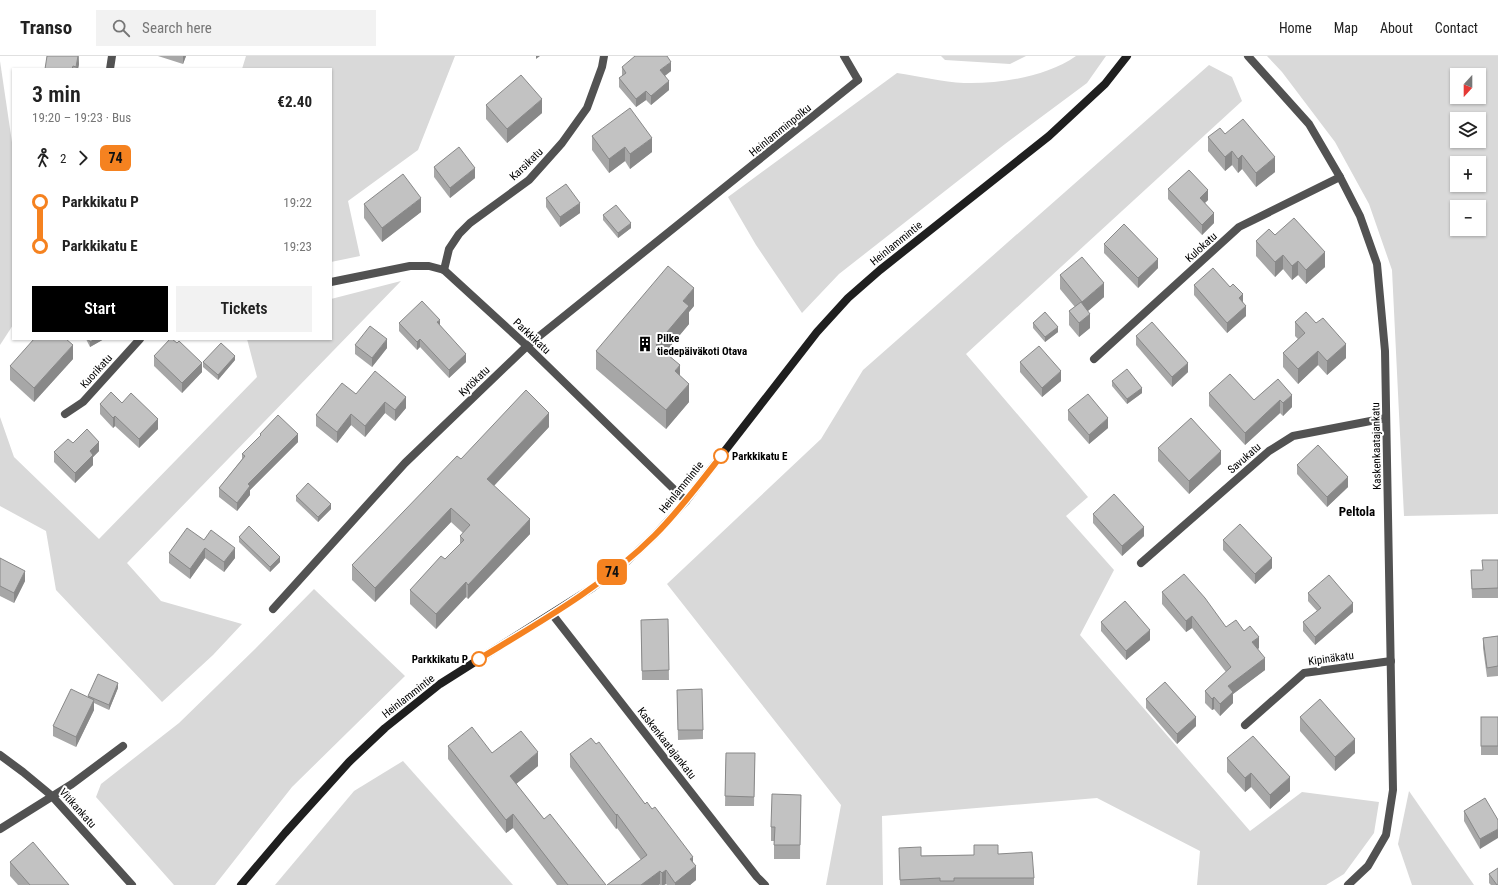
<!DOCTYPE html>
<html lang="en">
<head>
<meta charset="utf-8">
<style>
	:root { --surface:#fff; --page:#f2f2f2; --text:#222; --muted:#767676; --line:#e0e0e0; --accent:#000 }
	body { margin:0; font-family:"Roboto Condensed",sans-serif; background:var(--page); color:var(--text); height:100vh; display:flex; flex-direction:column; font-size:15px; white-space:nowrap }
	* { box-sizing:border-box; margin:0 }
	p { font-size:13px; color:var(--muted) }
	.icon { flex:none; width:22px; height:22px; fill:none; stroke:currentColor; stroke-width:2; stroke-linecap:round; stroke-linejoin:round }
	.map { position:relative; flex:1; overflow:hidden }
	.sheet { position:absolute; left:12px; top:12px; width:320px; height:272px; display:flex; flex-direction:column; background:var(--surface); border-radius:0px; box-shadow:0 1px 3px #0004 }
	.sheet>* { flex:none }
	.badge { padding:0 8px; border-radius:6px; font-size:14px; line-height:26px }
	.needle { width:26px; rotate:201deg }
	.tools { position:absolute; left:1450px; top:12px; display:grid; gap:8px }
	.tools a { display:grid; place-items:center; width:36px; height:36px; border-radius:0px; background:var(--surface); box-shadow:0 1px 3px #0004; font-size:20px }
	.map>.badge { position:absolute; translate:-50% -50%; box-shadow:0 0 0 2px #fff }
	.legs { display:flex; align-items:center; gap:6px; height:44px; padding:0 20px; font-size:13px }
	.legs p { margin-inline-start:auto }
	.overview { display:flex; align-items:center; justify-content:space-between; height:68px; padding:0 20px }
	h1 { font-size:22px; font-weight:600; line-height:30px }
	.button { display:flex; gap:8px; margin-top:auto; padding:8px 20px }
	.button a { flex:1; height:46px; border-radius:0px; background:var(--accent); color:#fff; font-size:16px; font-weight:600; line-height:46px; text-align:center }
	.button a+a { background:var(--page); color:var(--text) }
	ul { padding:0 20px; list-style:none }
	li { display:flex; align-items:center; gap:14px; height:44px; font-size:15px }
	li i { display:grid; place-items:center; width:6px; height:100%; margin:0 5px; background:currentColor }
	li i::after { content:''; width:10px; height:10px; margin:-5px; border:3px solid; border-radius:50%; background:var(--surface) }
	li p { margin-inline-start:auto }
	li:first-child i { background:linear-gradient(#0000 50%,currentColor 0) }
	li:last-child i { background:linear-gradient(currentColor 50%,#0000 0) }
	header { display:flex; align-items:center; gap:24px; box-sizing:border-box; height:56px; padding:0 20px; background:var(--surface); border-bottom:1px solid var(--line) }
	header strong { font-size:19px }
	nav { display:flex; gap:22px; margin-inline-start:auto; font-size:14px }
	.search { width:280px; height:36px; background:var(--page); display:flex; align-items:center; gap:10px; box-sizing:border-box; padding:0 14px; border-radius:0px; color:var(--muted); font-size:15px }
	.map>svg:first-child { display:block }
</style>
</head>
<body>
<header>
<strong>Transo</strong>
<div class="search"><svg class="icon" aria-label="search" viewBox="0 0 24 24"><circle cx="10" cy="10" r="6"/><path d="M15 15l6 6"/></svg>Search here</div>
<nav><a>Home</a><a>Map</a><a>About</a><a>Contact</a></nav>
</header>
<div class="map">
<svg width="1498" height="829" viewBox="0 0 1498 829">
	<rect width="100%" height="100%" fill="#fff"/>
	<g fill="#d9d9d9" fill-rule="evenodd">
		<polygon points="246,0 455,0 418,94 348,145 360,200 331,206 331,13 242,13"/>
		<polygon points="941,0 1026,0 1010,8 945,4"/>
		<path d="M1076,0h30l-19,27 -82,61 -166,130 -37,39 -46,-68 -28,-48 169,-124c21,3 46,9 67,10 36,1 82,-6 112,-27z"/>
		<path d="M1267,0h231v458l-94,2 -12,-246 -23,-66 -34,-62 -53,-70zM1457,19h22v22h-22zM1457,63h22v22h-22zM1457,107h22v22h-22zM1457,151h22v22h-22z"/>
		<polygon points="0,5 13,93 13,269 0,289"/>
		<polygon points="1209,9 1232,21 1242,45 966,298 1088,441 1066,460 1114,514 1080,579 1250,775 1302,736 1379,746 1374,777 1344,818 1326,829 1197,829 1200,795 1097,742 882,760 883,829 826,829 841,749 667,528 821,383 863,314"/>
		<polygon points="401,225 127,507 161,545 242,568 213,599 162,646 56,534 46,475 0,450 0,361 14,401 99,483 257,321 247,283 331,283 331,243"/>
		<polygon points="314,533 405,620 292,731 215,829 174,829 96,741 101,728 179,667 255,593"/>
		<polygon points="403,705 513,829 275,829 354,735"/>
		<polygon points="1409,735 1474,829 1412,829 1398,788"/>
	</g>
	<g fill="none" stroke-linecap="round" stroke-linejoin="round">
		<polyline stroke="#525252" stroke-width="8" points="844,0 858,24"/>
		<g stroke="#525252" stroke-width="8">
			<polyline points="1248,0 1309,68 1340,121 1360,160 1377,208 1385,295 1393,734 1386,779 1368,810 1348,829"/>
			<polyline points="110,13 112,0"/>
			<polyline points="444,214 449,193 459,178 470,167 529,124 562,87 587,52 602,11 604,0"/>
			<polyline points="331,226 410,210 429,210 444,214 527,290 686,445"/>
			<polyline points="1094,303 1239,171 1340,121"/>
			<polyline points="65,358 83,346 140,283"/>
			<polyline points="1141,507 1269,395 1293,380 1386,362"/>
			<polyline points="273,553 405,407 527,290 858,24"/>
			<polyline points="552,558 757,821 765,829"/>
			<polyline points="1245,669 1304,617 1391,605"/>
			<polyline points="0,699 23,716 52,740 132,829"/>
			<polyline points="0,773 72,728 123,690"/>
		</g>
		<polyline stroke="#1f1f1f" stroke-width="8" points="241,829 285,777 349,706 385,672 440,628 592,532 626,506 655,479 686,445 817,276 848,242 880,214 1049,80 1105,28 1127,0"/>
	</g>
	<g fill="#a7a7a7">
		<polygon points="79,0 79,8 78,13 45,13"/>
		<polygon points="158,0 186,0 183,8"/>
		<polygon points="622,11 671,15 665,20 669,34 651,49 646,44 636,51 619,31 619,22 622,20"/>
		<polygon points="486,49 542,57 507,87 486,63"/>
		<polygon points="1225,78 1275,116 1256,131 1242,113 1238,117 1232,109 1225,115 1208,95 1208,81"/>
		<polygon points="592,80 652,96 630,113 625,105 609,117 592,94"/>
		<polygon points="434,111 475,122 450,142 434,121"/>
		<polygon points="1168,133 1208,144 1205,147 1214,167 1202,179 1168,143"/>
		<polygon points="546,142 580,157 560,171 546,151"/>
		<polygon points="364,148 421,156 382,186 364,162"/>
		<polygon points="603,159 631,172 618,182 603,164"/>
		<polygon points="1275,179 1325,211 1306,228 1298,219 1292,224 1283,213 1275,221 1256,200 1256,185"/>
		<polygon points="1104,188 1158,212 1138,232 1104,197"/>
		<polygon points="1060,219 1104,241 1088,255 1090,272 1079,281 1069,269 1069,255 1075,251 1060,233"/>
		<polygon points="1194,229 1243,246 1246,260 1227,277 1194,239"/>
		<polygon points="694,250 689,256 689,268 665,297 680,320 689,346 666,373 596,313 596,295"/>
		<polygon points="1295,266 1346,302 1327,319 1318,309 1298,328 1283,311 1283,297 1298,283 1295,280"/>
		<polygon points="399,267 440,270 466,306 449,322 420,291 417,294 399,275"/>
		<polygon points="1033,267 1058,276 1045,286 1033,272"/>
		<polygon points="1136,280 1188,316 1172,331 1136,289"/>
		<polygon points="86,283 104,283 90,291"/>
		<polygon points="355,289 387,292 372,311 355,298"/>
		<polygon points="154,300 202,316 182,337 154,310"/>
		<polygon points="73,303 34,346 10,324 10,310"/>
		<polygon points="235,304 218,324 203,311 203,306"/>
		<polygon points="1020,306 1061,325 1042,341 1020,316"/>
		<polygon points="1278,323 1292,351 1283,360 1280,357 1245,389 1209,350 1209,337 1254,344"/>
		<polygon points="1112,325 1142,337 1127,348 1112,330"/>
		<polygon points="356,338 406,352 395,365 385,357 365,381 351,369 337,387 316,370 316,359"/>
		<polygon points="122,347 158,373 139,392 115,370 113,372 100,358 100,348"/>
		<polygon points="1068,354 1108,372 1089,388 1068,364"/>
		<polygon points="549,371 494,430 530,478 468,543 466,541 436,573 410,548 410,534 445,503 460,488 460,480 463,477 451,466 375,546 352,524 352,509 461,403"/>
		<polygon points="260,378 298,386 250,434 250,439 237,455 219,441 219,432 242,403 242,398 260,380"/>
		<polygon points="73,387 99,395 93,401 93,409 75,427 54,406 54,396"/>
		<polygon points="1158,392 1221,408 1189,438 1158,405"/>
		<polygon points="1297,409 1348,431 1327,451 1297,418"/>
		<polygon points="296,440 331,453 318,466 296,445"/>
		<polygon points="1093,458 1144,480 1122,500 1093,467"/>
		<polygon points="239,481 280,506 270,516 239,486"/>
		<polygon points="204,484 235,502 224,516 205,502 190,523 169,507 169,497"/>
		<polygon points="1223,484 1272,512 1255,528 1223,494"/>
		<polygon points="0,502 25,525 14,547 0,540"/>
		<polygon points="1498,504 1498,542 1472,542 1471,514 1483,514"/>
		<polygon points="1162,536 1226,571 1244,575 1259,592 1258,593 1265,614 1233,638 1233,647 1220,660 1214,653 1212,654 1205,647 1205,635 1226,616 1192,572 1186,576 1162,548"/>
		<polygon points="1308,537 1353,556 1315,589 1303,575 1303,566 1317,555 1308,545"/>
		<polygon points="668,563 669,624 642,624 641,564"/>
		<polygon points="1101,566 1150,584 1126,604 1101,575"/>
		<polygon points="1498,580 1498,620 1487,621 1483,592 1483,582"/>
		<polygon points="118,632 109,654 94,647 94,654 76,691 53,680 53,670 88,642 88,640"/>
		<polygon points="677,634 703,674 703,683 678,684"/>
		<polygon points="1146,643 1196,670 1177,688 1146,652"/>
		<polygon points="1300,661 1355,697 1335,715 1300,675"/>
		<rect x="1481" y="661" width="17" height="38"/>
		<polygon points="596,688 693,806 696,824 690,829 667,829 666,828 664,829 660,829 660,828 659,829 607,829 641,804 617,772 616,773 570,711 570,698"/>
		<polygon points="448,690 492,697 538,710 516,728 544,763 606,829 557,829 513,772 506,777 448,703"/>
		<polygon points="726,697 755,697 754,750 725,750"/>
		<polygon points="1227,702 1290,735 1270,753 1251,731 1245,736 1227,716"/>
		<polygon points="801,739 800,803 774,803 774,785 771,785 771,771"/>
		<polygon points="1464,755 1498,764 1480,793 1464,765"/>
		<polygon points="998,798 1034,822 1034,829 900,829 899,800 974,799"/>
		<polygon points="10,806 69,829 18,829 10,820"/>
		<polygon points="1489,818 1498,829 1491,829 1489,827"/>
	</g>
	<g fill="#888">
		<polygon points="78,0 79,8 78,13 76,13"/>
		<polygon points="183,0 186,0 183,8"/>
		<polygon points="536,0 540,0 536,3"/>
		<polygon points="671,6 671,15 660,23 660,14"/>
		<polygon points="669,25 669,34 651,49 651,40"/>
		<polygon points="646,35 646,44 636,51 636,43"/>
		<polygon points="542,43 542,57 507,87 507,73"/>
		<polygon points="652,82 652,96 630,113 630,98"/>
		<polygon points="625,91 625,105 609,117 609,103"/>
		<polygon points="1232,95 1232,109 1225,115 1225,101"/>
		<polygon points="1242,99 1242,113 1238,117 1238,103"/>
		<polygon points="1275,101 1275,116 1256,131 1256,117"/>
		<polygon points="475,112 475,122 450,142 450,132"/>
		<polygon points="1208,134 1208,144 1200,151 1200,142"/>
		<polygon points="421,142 421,156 382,186 382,172"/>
		<polygon points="580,147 580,157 560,171 560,161"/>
		<polygon points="1214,157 1214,167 1202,179 1202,169"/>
		<polygon points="631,167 631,172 618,182 618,177"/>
		<polygon points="1325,196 1325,211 1306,228 1306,214"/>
		<polygon points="1283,199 1283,213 1275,221 1275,206"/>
		<polygon points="1158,203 1158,212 1138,232 1138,222"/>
		<polygon points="1298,205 1298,219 1292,224 1292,210"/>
		<polygon points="1104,227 1104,241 1082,260 1082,246"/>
		<polygon points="694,232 694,250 689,256 689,268 656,307 656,289 683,245"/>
		<polygon points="1243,238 1243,248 1239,242"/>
		<polygon points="1246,250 1246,260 1227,277 1227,267"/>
		<polygon points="1090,258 1090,272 1079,281 1079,267"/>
		<polygon points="440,264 440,272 437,266"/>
		<polygon points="1058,271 1058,276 1045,286 1045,281"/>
		<polygon points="95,283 104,283 90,291 90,286"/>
		<polygon points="387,283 387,292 372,311 372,302"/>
		<polygon points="420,283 420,291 417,294 417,286"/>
		<polygon points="1346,288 1346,302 1327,319 1327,305"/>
		<polygon points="73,289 73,303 34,346 34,332"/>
		<polygon points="1318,295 1318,309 1298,328 1298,313"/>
		<polygon points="466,298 466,306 449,322 449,314"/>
		<polygon points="235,300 235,304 218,324 218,319"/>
		<polygon points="202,307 202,316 182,337 182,327"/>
		<polygon points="1188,307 1188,316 1172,331 1172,321"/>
		<polygon points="680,309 680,328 675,315"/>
		<polygon points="1061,315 1061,325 1042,341 1042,332"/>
		<polygon points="689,328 689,346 666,373 666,354"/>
		<polygon points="1142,332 1142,337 1127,348 1127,343"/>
		<polygon points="1292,339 1292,351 1283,360 1283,347"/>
		<polygon points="406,341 406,352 395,365 395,354"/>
		<polygon points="1280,344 1280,357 1245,389 1245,377"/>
		<polygon points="385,346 385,357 365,381 365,370"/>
		<polygon points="549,357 549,371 487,437 487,423"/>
		<polygon points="351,358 351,369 337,387 337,376"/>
		<polygon points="115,360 115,370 113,372 113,362"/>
		<polygon points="1108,362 1108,372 1089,388 1089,379"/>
		<polygon points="158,363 158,373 139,392 139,383"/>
		<polygon points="298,378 298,386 250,434 250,439 237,455 237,447 248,428"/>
		<polygon points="99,386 99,395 93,401 93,409 75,427 75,417 90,395"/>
		<polygon points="1221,395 1221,408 1189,438 1189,425"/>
		<polygon points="1348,421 1348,431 1327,451 1327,441"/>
		<polygon points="331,448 331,453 318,466 318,461"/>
		<polygon points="451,452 451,466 375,546 375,532"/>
		<polygon points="530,463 530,478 468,543 468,529"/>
		<polygon points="1144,471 1144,480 1122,500 1122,490"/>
		<polygon points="205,492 205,502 190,523 190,513"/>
		<polygon points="235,492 235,502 224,516 224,506"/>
		<polygon points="280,501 280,506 270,516 270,511"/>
		<polygon points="1272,502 1272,512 1255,528 1255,518"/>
		<polygon points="25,515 25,525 14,547 14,537"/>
		<polygon points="466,526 466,541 436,573 436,558"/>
		<polygon points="1353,547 1353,556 1315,589 1315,581"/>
		<polygon points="1192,560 1192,572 1186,576 1186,565"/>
		<polygon points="1150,574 1150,584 1126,604 1126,595"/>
		<polygon points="1259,581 1259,592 1252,598 1252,586"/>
		<polygon points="1265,602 1265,614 1233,638 1233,647 1220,660 1220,648 1228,630"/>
		<polygon points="118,627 118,632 109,654 109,649"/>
		<polygon points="1214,641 1214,653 1212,654 1212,643"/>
		<polygon points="94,644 94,654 76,691 76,681"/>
		<polygon points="1196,661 1196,670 1177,688 1177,678"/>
		<polygon points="1355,683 1355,697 1335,715 1335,701"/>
		<polygon points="538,696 538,710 510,733 510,720"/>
		<polygon points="1251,717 1251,731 1245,736 1245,722"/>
		<polygon points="1290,721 1290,735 1270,753 1270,739"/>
		<polygon points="513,758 513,772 506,777 506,764"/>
		<polygon points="617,758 617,772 616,773 616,759"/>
		<polygon points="1498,773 1498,782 1480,793 1480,783"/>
		<polygon points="693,801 693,813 696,810 696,824 690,829 675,829 675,827 690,803"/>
		<polygon points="666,814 666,828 664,829 662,829 662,817"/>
		<polygon points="660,815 660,828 659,829 641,829"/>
	</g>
	<g fill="#c2c2c2" stroke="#888">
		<polygon points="47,0 78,0 76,11 73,10 72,13 45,13"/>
		<polygon points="635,0 667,0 671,6 660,14 669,25 651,40 646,35 636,43 619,22 626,17 622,11"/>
		<polygon points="521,19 542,43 507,73 486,49"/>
		<polygon points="630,52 652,82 630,98 625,91 609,103 592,80"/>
		<polygon points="1243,63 1275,101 1256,117 1242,99 1238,103 1232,95 1225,101 1208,81 1220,72 1225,78"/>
		<polygon points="459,91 475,112 450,132 434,111"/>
		<polygon points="1189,114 1208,134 1200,142 1214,157 1202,169 1168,133"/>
		<polygon points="403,118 421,142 382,172 364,148"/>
		<polygon points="566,128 580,147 560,161 546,142"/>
		<polygon points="616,149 631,167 618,177 603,159"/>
		<polygon points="1294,162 1325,196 1306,214 1298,205 1292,210 1283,199 1275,206 1256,185 1269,173 1275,179"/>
		<polygon points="1124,168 1158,203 1138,222 1104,188"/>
		<polygon points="1082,201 1104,227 1082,246 1060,219"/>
		<polygon points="668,210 694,232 683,245 689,250 656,289 680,309 675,315 689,328 666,354 596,295"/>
		<polygon points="1213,212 1230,231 1233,228 1243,238 1239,242 1246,250 1227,267 1194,229"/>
		<polygon points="422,245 440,264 437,266 466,298 449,314 420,283 417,286 399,267"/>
		<polygon points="1081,246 1090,258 1079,267 1069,255"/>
		<polygon points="1045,256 1058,271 1045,281 1033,267"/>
		<polygon points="1306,256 1316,267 1323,262 1346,288 1327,305 1318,295 1298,313 1283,297 1305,277 1295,266"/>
		<polygon points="1152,266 1188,307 1172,321 1136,280"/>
		<polygon points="370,270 387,283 372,302 355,289"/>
		<polygon points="34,283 66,283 73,289 34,332 10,310"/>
		<polygon points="88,283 95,283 90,286"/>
		<polygon points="170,283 172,283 177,287 179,285 202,307 182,327 154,300"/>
		<polygon points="221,287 235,300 218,319 203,306"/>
		<polygon points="1039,290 1061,315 1042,332 1020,306"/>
		<polygon points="1127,313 1142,332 1127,343 1112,325"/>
		<polygon points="375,315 406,341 395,354 385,346 365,370 351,358 337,376 316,359 342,327 356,338"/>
		<polygon points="1230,318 1254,344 1278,323 1292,339 1283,347 1280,344 1245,377 1209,337"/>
		<polygon points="526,334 549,357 487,423 530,463 468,529 466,526 436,558 410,534 441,500 445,503 464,484 460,480 470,469 451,452 375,532 352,509 457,400 461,403"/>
		<polygon points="111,336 122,347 131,337 158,363 139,383 115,360 113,362 100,348"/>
		<polygon points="1088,338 1108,362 1089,379 1068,354"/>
		<polygon points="278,359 298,378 248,428 250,430 237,447 219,432 245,400 242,398 261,379 260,378"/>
		<polygon points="1191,362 1221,395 1189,425 1158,392"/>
		<polygon points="87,373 99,386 90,395 93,399 75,417 54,396 68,383 73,387"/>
		<polygon points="1318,389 1348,421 1327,441 1297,409"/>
		<polygon points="308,427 331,448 318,461 296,440"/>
		<polygon points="1114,438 1144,471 1122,490 1093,458"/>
		<polygon points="1240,468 1272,502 1255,518 1223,484"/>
		<polygon points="249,470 280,501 270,511 239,481"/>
		<polygon points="187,472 204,484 211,474 235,492 224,506 205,492 190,513 169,497"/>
		<polygon points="0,502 25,515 14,537 0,530"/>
		<polygon points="1482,504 1498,504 1498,532 1472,533 1471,514 1483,514"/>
		<polygon points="1184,518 1205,542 1226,571 1236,564 1244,575 1250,570 1259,581 1252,586 1265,602 1228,630 1233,636 1220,648 1214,641 1212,643 1205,635 1231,611 1192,560 1186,565 1162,536"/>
		<polygon points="1329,519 1353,547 1315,581 1303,566 1321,552 1308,537"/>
		<polygon points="1125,545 1150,574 1126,595 1101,566"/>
		<polygon points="668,563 669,614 642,615 641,564"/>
		<polygon points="1498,580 1498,610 1487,612 1483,582"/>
		<polygon points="98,618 118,627 109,649 88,640"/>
		<polygon points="1165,626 1196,661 1177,678 1146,643"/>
		<polygon points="71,633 94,644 76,681 53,670"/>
		<polygon points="702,633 703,674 678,674 677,634"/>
		<polygon points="1320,643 1355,683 1335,701 1300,661"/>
		<rect x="1481" y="661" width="17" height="29"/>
		<polygon points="472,671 492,697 521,675 538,696 510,720 544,763 550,758 606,829 568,829 513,758 506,764 448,690"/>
		<polygon points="1253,680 1290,721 1270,739 1251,717 1245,722 1227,702"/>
		<polygon points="591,682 596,688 599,686 645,748 647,746 652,753 655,751 693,801 690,803 696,810 675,827 666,814 662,817 660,815 641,829 607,829 647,799 617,758 616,759 570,698"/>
		<polygon points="726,697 755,697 754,741 725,740"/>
		<polygon points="772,738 801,739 800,789 774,789 775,771 771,771"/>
		<polygon points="1485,742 1498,764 1498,773 1480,783 1464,755"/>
		<polygon points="33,786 69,829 30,829 10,806"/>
		<polygon points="974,789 998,789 998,798 1032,796 1034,822 954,822 954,825 940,825 940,822 900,824 899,792 921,791 921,800 974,799"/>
		<polygon points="1498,812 1498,829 1497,829 1489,818"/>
	</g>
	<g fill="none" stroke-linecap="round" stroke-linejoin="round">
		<defs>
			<path id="line-1" d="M479,603c61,-37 125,-73 176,-124 24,-24 45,-52 66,-79"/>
		</defs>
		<use href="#line-1" stroke="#fff" stroke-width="9"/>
		<use href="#line-1" stroke="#f58220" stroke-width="6"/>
	</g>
	<defs>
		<symbol id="building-bare" viewBox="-9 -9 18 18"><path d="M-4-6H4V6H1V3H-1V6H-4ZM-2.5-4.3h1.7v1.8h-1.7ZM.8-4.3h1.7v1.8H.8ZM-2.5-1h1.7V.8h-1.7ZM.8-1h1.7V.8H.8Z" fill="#000" stroke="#fff" stroke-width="2.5" paint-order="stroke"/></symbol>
	</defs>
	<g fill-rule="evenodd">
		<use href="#building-bare" x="634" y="277" width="22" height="22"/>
	</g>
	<g fill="#fff" stroke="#f58220" stroke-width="2">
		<circle cx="721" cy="400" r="7"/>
		<circle cx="479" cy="603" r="7"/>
	</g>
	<g text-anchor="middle" stroke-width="4" stroke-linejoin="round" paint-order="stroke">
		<g font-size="11" fill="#000" stroke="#fff">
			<text transform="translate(780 74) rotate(-39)" y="4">Heinlamminpolku</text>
			<text transform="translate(526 108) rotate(-44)" y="4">Karsikatu</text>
			<text transform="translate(896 187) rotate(-39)" y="4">Heinlammintie</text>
			<text transform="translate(1201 191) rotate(-42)" y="4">Kulokatu</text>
			<text transform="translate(532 280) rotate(43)" y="4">Parkkikatu</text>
			<text transform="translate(96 315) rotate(-48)" y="4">Kuorikatu</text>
			<text transform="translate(474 325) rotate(-44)" y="4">Kytökatu</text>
			<text transform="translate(1376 390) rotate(-91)" y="4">Kaskenkaatajankatu</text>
			<text transform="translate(1244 402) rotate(-41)" y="4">Savukatu</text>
			<text transform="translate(681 431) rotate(-51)" y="4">Heinlammintie</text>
			<text transform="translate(1331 602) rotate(-8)" y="4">Kipinäkatu</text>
			<text transform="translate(408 640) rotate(-38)" y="4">Heinlammintie</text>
			<text transform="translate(667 687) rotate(52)" y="4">Kaskenkaatajankatu</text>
			<text transform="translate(78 752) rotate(48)" y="4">Vitikankatu</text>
		</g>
		<g font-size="11" font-weight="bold" fill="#000" stroke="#fff" text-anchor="start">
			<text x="657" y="286">Pilke<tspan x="657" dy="13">tiedepäiväkoti Otava</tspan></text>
		</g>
		<g font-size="11" font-weight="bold" fill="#000" stroke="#fff" text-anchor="start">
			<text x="732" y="404">Parkkikatu E</text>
			<text x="468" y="607" text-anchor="end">Parkkikatu P</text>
		</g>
		<g font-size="13" font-weight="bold" fill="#000" stroke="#fff">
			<text x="1357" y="460">Peltola</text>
		</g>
	</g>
</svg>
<div class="tools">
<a><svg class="needle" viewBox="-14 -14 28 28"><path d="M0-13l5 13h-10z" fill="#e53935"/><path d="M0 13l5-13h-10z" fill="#767676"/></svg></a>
<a><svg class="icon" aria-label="layers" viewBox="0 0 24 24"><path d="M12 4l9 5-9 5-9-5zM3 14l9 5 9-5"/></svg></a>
<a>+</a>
<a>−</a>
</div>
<b class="badge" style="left:612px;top:516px;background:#f58220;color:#111">74</b>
<section class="sheet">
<div class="overview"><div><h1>3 min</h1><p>19:20 – 19:23 · Bus</p></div><b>€2.40</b></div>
<div class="legs"><svg class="icon" aria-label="walk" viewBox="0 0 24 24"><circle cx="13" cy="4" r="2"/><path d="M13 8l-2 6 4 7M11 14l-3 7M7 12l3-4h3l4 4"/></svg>2<svg class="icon" aria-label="forward" viewBox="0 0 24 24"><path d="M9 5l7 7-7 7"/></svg><b class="badge" style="background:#f58220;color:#111">74</b></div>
<ul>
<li><i style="color:#f58220"></i><b>Parkkikatu P</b><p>19:22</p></li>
<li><i style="color:#f58220"></i><b>Parkkikatu E</b><p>19:23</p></li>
</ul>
<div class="button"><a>Start</a><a>Tickets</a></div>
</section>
</div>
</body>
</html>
